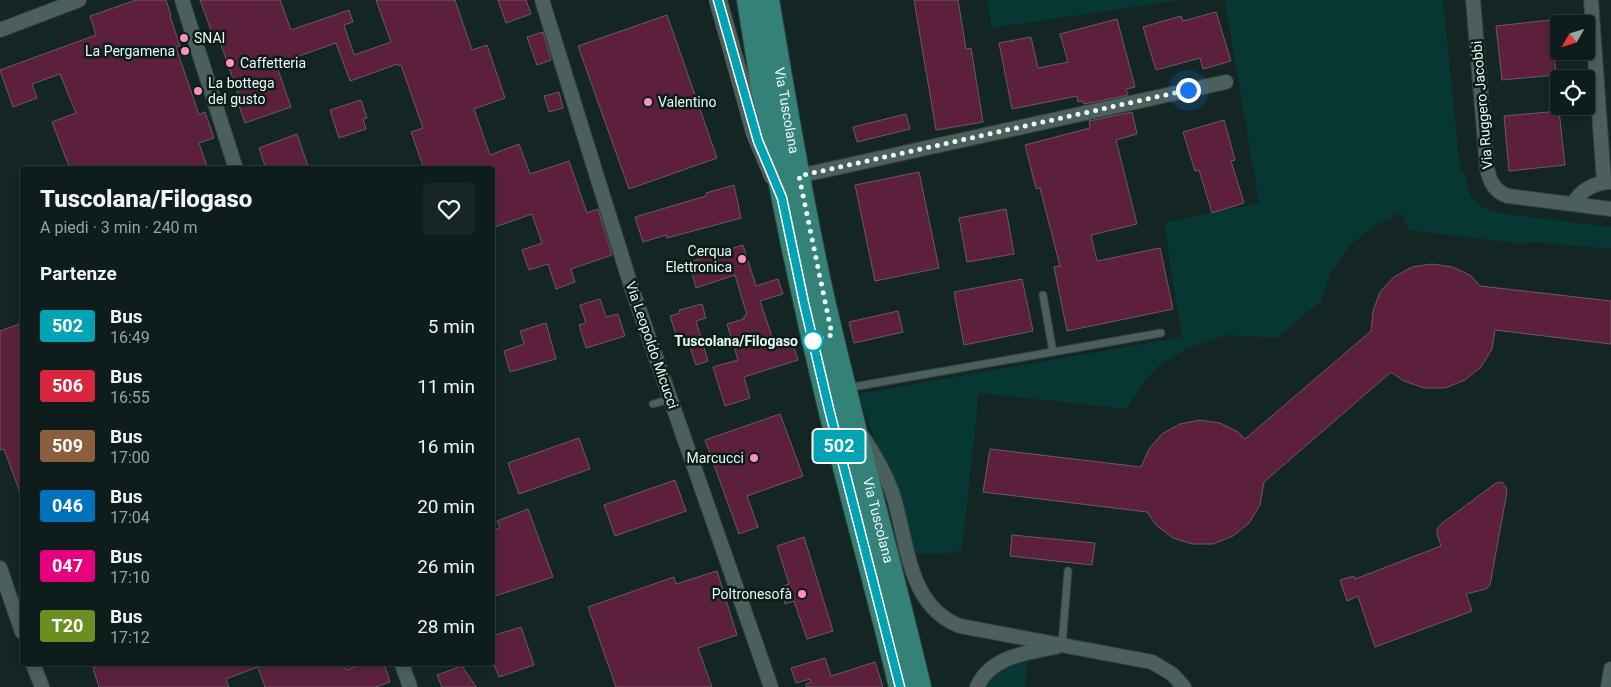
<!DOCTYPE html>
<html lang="it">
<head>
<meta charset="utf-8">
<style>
	:root { --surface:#0e1c1b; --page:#172524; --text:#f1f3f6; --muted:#9ba1a3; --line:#2e3a3a }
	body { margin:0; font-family:Roboto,sans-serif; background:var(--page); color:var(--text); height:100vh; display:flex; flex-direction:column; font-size:19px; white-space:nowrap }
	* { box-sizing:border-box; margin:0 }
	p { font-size:16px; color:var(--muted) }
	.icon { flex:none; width:28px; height:28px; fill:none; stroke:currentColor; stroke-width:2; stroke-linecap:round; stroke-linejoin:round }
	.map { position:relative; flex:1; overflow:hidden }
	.sheet { position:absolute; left:20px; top:166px; width:475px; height:500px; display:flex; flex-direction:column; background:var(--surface); border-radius:5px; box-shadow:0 2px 8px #0003,0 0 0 1px var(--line) }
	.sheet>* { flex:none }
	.badge { padding:0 10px; border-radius:4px; font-size:18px; line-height:32px }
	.needle { width:32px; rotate:231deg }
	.fabs { position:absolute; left:1550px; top:15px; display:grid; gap:10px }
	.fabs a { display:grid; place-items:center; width:45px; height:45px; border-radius:5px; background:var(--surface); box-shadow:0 2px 8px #0003,0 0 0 1px var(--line); font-size:25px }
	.you { position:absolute; width:25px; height:25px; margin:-12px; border:4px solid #fff; border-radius:50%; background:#1a73e8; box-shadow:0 0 0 8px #1a73e833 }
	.map>.badge { position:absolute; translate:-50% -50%; box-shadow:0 0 0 2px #fff }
	h2 { padding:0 20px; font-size:19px; line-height:45px }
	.round { display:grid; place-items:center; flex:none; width:52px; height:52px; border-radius:5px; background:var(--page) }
	.headline { display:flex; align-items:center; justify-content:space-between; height:85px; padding:0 20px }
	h1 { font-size:24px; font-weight:800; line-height:38px }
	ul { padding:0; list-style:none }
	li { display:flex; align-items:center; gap:15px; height:60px; padding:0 20px }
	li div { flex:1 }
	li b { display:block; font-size:19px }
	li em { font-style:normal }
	li .badge { min-width:55px; font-weight:700; text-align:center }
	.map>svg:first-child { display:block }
</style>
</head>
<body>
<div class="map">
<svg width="1611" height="687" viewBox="0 0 1611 687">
	<rect width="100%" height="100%" fill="#132624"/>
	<g fill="#063732">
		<polygon points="987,0 1182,0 991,28"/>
		<path d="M1225,0h218l17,169c7,8 6,9 8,19 2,15 17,21 30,25l113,14v22l-76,-7 -11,2 -115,-14 -8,-17 -25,11 -27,22 -18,27 -10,28 -44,37 -50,-3 -41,14 -29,18 -17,20 -13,22 -148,-16 -17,157 -12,3 -34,1 -58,-160 324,-57 -18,-114 95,-20z"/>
		<path d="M1018,662h10l-3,25h-41c10,-12 19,-19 34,-25z"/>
	</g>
	<g fill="#5c203d" stroke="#6b5a60">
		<polygon points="136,0 166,0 171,15 170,16 180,46 176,47 199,115 205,112 214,138 199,143 208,169 70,169 52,122 76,113 60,74 32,84 37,98 13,107 0,70 96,35 90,16"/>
		<polygon points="200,0 280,0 291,30 349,10 353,22 344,25 354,55 391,42 376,0 455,0 472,50 487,45 505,98 474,109 490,155 519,144 530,174 569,161 587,213 598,209 612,255 571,269 575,282 556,289 548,264 529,270 522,250 542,243 532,214 492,228 492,169 424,169 411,132 423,128 401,65 399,66 398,64 350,81 336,43 276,64 291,107 245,123 236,97 239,96 219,39 215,41"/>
		<polygon points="498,0 526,0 531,14 506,23"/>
		<polygon points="914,0 958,0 966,49 971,48 983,122 936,130"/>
		<polygon points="1216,12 1231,61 1203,69 1200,58 1156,70 1143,27 1181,16 1183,21"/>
		<polygon points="667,15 717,158 629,189 578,46"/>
		<polygon points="1117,19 1135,87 1126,89 1128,95 1084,104 1083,101 1078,102 1077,96 1012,109 999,43 1031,37 1038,68 1068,62 1060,34"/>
		<polygon points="1551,20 1556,75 1502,80 1496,26"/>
		<polygon points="543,32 551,60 537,65 527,37"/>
		<polygon points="559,92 563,108 549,112 544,96"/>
		<polygon points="361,100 367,118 363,119 366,129 339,138 330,110"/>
		<polygon points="1559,111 1565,165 1509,171 1504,116"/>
		<polygon points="1132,112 1137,134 1116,140 1137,224 1091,235 1097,261 1160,248 1173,309 1067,331 1054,267 1060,266 1040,188 1036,189 1025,145 1090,128 1089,121"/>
		<polygon points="906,114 910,129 857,142 853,127"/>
		<polygon points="1224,120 1235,160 1231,161 1244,203 1212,213 1199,170 1195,171 1183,132"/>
		<polygon points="297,134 309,169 266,169 259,148"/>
		<polygon points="919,172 939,268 875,281 855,185"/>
		<polygon points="734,185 741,218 667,238 666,235 643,242 635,217 706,196 706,193"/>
		<polygon points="1006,209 1014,254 967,262 959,218"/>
		<polygon points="743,245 756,286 778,279 783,294 760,301 774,343 791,338 798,360 744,377 750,398 725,406 713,367 738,360 727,324 744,319 744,316 747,315 735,275 696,288 689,262"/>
		<polygon points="1432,264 1452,267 1470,275 1480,286 1611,301 1611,344 1495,330 1492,349 1481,367 1465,380 1445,388 1424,388 1404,381 1391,372 1264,482 1260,505 1249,523 1233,536 1213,544 1192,544 1173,538 1156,525 1147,512 983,492 990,449 1141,467 1149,449 1162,434 1180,424 1200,420 1220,423 1238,432 1245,439 1371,331 1373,311 1380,292 1394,277 1412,267"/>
		<polygon points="1022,279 1033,331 964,345 954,292"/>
		<polygon points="600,299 606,317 618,314 625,336 586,348 579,325 586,323 580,305"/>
		<polygon points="702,304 706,318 696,321 708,361 696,365 686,335 677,338 670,316 680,313 679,310"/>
		<polygon points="898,311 903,332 854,343 849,322"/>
		<polygon points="22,323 22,495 21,495 4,449 0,450 0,331"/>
		<polygon points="546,323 556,359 510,372 504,351 524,344 520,331"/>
		<polygon points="780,414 803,476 747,496 758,527 739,534 705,440"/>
		<polygon points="579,438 590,469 519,494 508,463"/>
		<polygon points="675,480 686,511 615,536 604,505"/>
		<polygon points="1502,482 1506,487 1507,492 1490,585 1486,589 1466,594 1472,611 1375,647 1358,596 1347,601 1340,580 1354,576 1355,579 1441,546 1437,534 1437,529 1441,524 1496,483"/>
		<polygon points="528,509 553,577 492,597 492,531 500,528 497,521"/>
		<polygon points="1012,535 1095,543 1092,565 1010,556"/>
		<polygon points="804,537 833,631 807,639 794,601 785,604 780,587 789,584 777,546"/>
		<polygon points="717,571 737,635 698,648 712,687 616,687 588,607 674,577 676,584"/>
		<polygon points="521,627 534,665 499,677 492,660 492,636"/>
		<polygon points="825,658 831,676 875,662 883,687 806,687 806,684 811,682 810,679 796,683 791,668"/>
		<polygon points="105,664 345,664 346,670 364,664 384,664 390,682 376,687 265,687 258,667 226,679 229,687 99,687 93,668"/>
		<polygon points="462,666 476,687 442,687 437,675"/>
	</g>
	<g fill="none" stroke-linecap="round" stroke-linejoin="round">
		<defs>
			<g id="service">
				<polyline points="1043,295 1053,352"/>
				<polyline points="847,388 1161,333"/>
				<polyline points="653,404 670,399"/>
				<polyline points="1062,645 1068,571"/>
			</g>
			<g id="minor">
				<polyline points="182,0 236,169"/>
				<polyline points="542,0 632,289 771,687"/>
				<path d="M1473,0l14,167c2,14 8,25 21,29l103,13"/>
				<polyline points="1591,0 1604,182"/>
				<polyline points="0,30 79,0"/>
				<polyline points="799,176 1226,82"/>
				<path d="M1573,204c7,-14 23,-22 38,-22"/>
				<path d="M863,437c12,19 23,37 30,58 15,46 14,111 67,131l192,36 20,12 12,13"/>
				<polyline points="0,568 22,632"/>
				<polyline points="33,664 42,687"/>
				<polyline points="402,664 410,687"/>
				<path d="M977,687c14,-31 49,-34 79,-40"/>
				<polyline points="1608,687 1611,669"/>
			</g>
			<polyline id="tertiary" points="718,0 755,133 773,176"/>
			<g id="primary">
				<path d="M748,0c21,137 48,273 81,408 23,93 49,186 71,279"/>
				<path id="s1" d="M768,0c17,101 34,202 56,301 30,129 65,257 96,386"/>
			</g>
		</defs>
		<use href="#service" stroke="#344240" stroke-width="9"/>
		<use href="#minor" stroke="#344240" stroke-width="16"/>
		<use href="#tertiary" stroke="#344240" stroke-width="19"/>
		<use href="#primary" stroke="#344240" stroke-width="24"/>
		<use href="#service" stroke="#4b5f5c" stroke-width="7"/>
		<use href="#minor" stroke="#4b5f5c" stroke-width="14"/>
		<use href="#tertiary" stroke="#4b5f5c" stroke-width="18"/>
		<use href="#primary" stroke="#348178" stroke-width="22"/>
	</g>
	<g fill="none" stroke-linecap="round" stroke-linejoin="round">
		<defs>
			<polyline id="line" points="718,0 758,141 782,198 804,303 829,409 900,687"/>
		</defs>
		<use href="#line" stroke="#fff" stroke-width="11"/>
		<use href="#line" stroke="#00a3b4" stroke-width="8"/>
		<polyline stroke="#ebf7f5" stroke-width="5" stroke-dasharray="0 9" points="813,341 832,335 799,176 1188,90"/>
	</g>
	<g fill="#fd8ebf" stroke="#0a1d1a" stroke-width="2">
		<circle cx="184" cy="38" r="5"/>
		<circle cx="185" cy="51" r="5"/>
		<circle cx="230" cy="63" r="5"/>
		<circle cx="198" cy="91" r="5"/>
		<circle cx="648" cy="102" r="5"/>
		<circle cx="742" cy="259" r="5"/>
		<circle cx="754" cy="458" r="5"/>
		<circle cx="802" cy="594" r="5"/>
	</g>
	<circle fill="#fff" stroke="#00a3b4" stroke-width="2.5" cx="813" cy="341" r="10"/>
	<g text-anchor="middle" stroke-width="5" stroke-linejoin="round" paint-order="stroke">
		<g font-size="14" fill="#ebf7f5" stroke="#0a1d1a" text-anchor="start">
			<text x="194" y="43">SNAI</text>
			<text x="175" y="56" text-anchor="end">La Pergamena</text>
			<text x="240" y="68">Caffetteria</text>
			<text x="208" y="88">La bottega<tspan x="208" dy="16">del gusto</tspan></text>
			<text x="658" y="107">Valentino</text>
			<text x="732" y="256" text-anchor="end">Cerqua<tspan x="732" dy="16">Elettronica</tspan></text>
			<text x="744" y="463" text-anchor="end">Marcucci</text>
			<text x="792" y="599" text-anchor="end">Poltronesofà</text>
		</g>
		<g font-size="14" fill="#ebf7f5" stroke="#0a1d1a">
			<text transform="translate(1482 105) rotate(-95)" y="5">Via Ruggero Jacobbi</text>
			<text dy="5" stroke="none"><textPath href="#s1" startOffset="112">Via Tuscolana</textPath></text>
			<text transform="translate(652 345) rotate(71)" y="5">Via Leopoldo Micucci</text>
			<text dy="5" stroke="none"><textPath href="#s1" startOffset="532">Via Tuscolana</textPath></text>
		</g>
		<g font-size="14" font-weight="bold" fill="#ebf7f5" stroke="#0a1d1a" text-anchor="end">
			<text x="798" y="346">Tuscolana/Filogaso</text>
		</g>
	</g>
</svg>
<div class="fabs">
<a><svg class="needle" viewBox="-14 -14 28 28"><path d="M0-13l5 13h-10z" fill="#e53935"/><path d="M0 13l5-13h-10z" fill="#9ba1a3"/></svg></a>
<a><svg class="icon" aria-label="locate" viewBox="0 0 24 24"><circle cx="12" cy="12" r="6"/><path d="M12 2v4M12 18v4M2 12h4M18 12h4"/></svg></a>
</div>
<div class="you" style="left:1188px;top:90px"></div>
<b class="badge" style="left:839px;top:446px;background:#00a3b4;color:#fff">502</b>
<section class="sheet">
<div class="headline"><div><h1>Tuscolana/Filogaso</h1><p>A piedi · 3 min · 240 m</p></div><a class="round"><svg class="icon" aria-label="heart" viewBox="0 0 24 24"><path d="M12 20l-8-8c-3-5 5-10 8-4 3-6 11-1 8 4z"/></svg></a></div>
<h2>Partenze</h2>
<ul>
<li><span class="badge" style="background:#00a3b4;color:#fff">502</span><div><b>Bus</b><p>16:49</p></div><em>5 min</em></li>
<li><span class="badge" style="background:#d7263d;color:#fff">506</span><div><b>Bus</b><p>16:55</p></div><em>11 min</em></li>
<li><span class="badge" style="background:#8b5e3c;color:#fff">509</span><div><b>Bus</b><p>17:00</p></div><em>16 min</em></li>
<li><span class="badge" style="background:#0072bc;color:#fff">046</span><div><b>Bus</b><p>17:04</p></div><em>20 min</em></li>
<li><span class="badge" style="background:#e6007e;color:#fff">047</span><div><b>Bus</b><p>17:10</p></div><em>26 min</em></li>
<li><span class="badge" style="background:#6b8e23;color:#fff">T20</span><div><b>Bus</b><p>17:12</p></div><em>28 min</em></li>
</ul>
</section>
</div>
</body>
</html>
